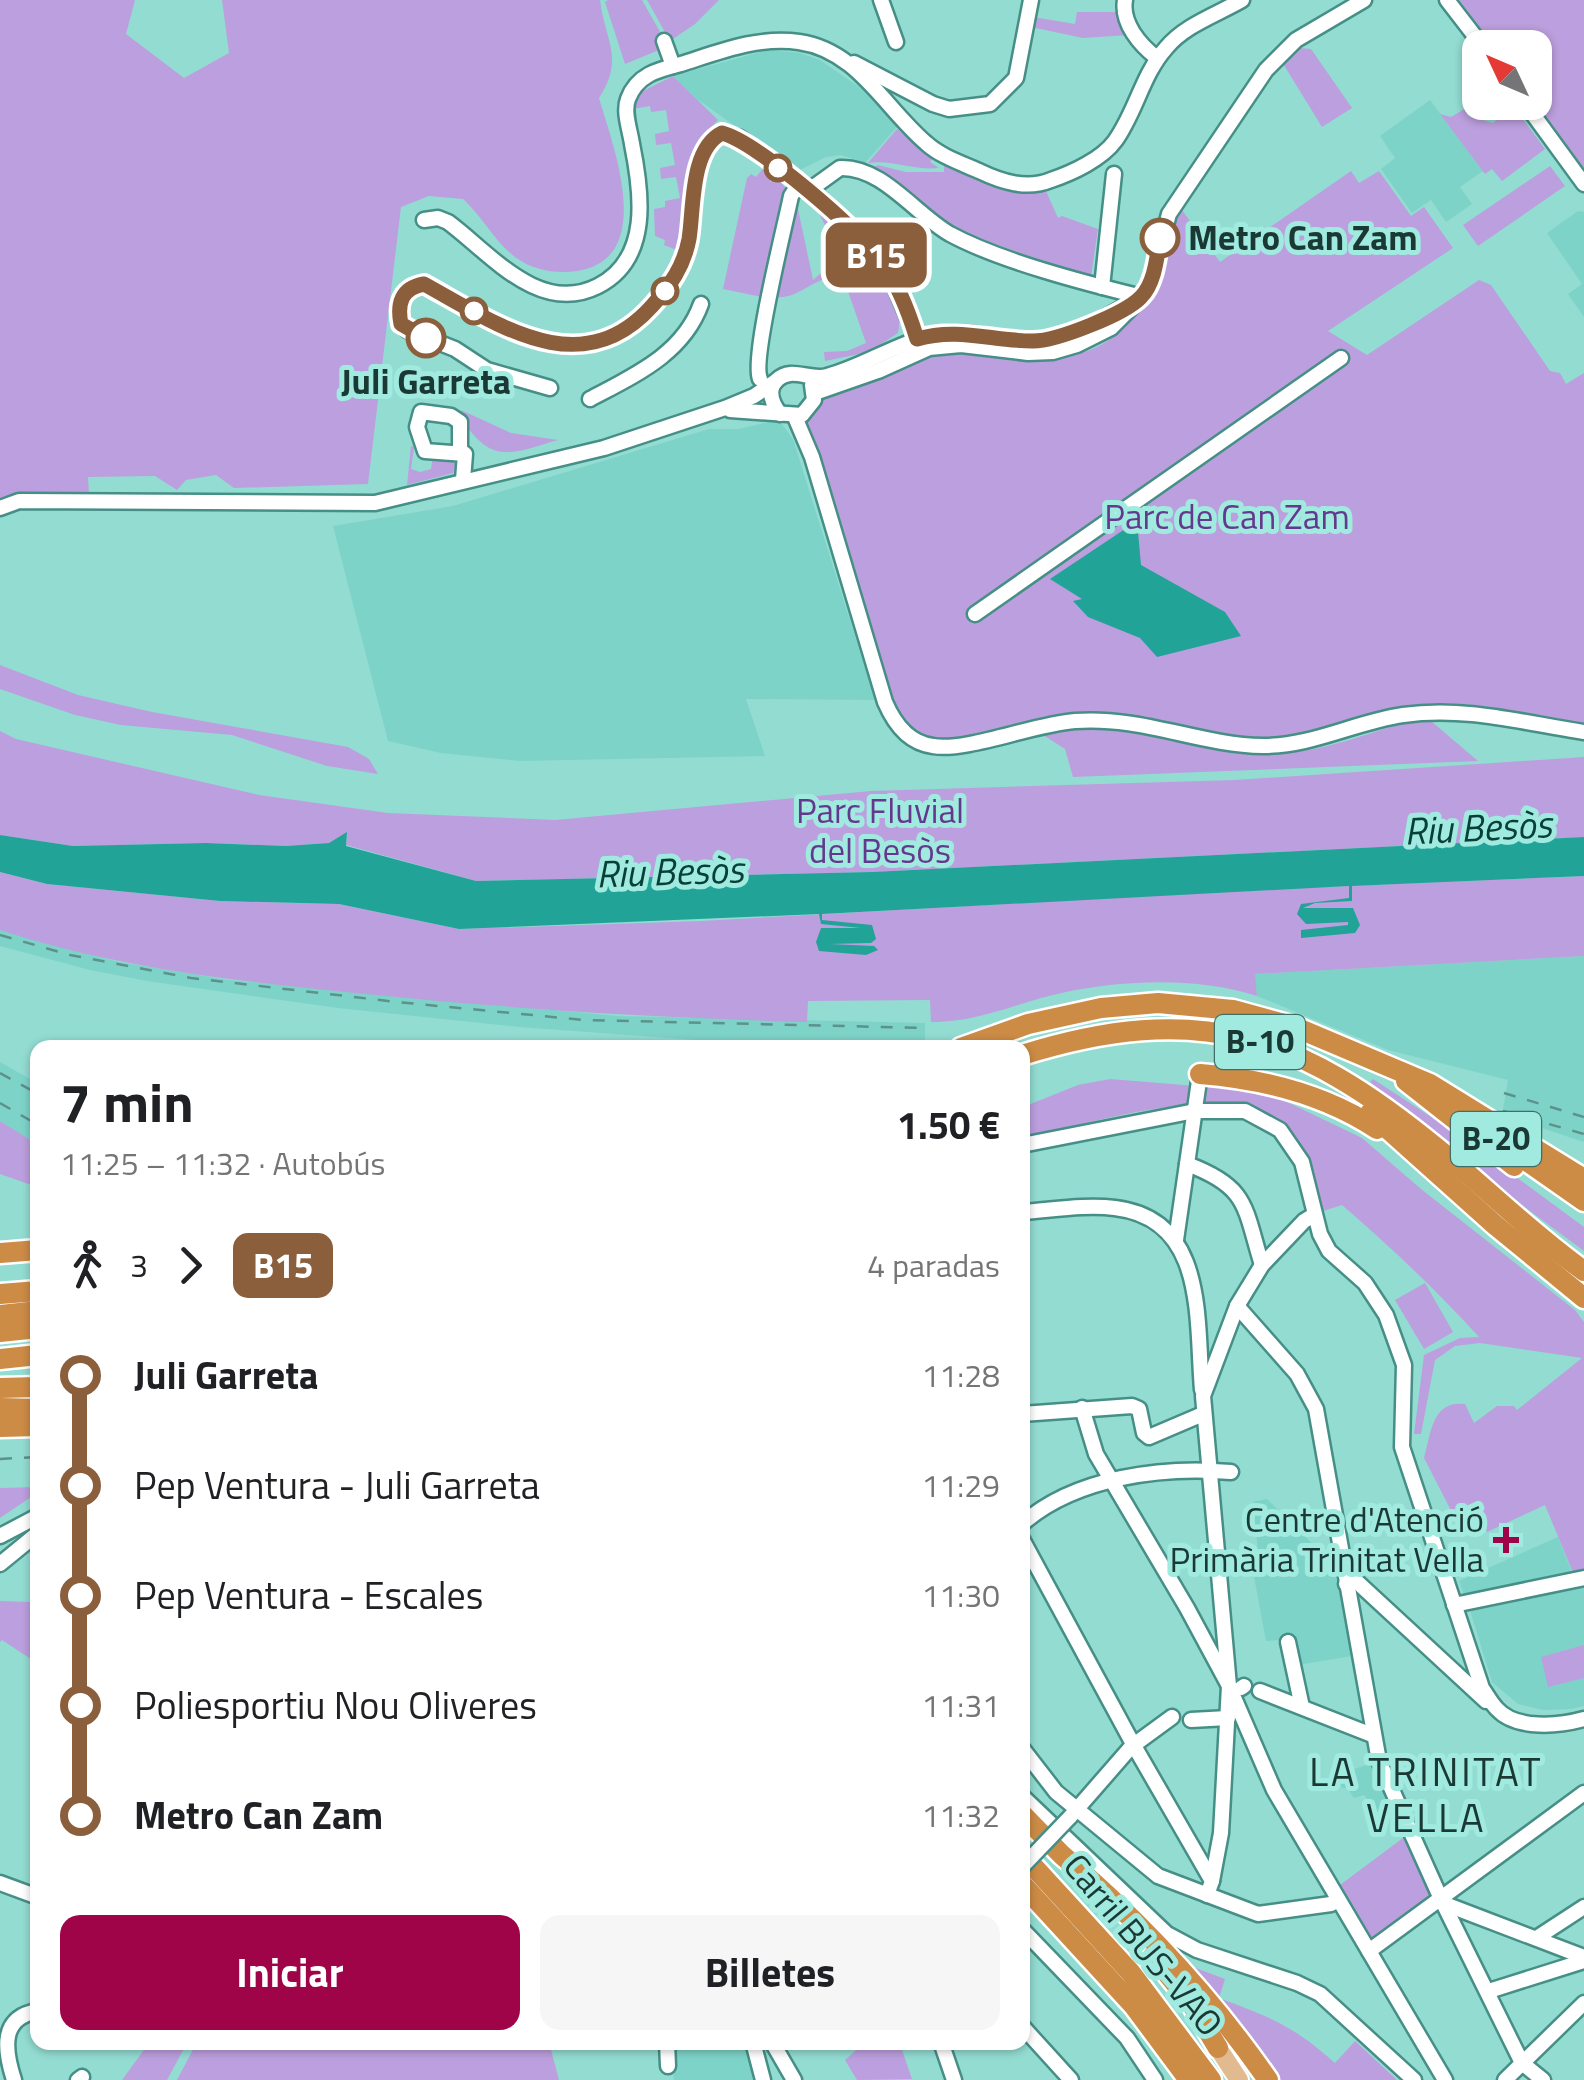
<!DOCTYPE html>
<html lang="es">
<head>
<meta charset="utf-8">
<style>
	:root { --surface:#fff; --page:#f6f6f6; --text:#202124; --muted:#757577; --accent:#9f0448 }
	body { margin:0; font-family:"Titillium Web",sans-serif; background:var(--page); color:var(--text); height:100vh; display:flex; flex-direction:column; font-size:38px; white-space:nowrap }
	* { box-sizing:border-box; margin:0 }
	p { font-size:32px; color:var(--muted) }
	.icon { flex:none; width:55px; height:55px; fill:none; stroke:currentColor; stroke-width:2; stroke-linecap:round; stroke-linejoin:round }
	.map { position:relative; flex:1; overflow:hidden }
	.drawer { position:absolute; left:30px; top:1040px; width:1000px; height:1010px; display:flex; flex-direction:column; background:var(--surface); border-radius:20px; box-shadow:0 2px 8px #0004 }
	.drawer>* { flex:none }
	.badge { padding:0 20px; border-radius:15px; font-size:35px; line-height:65px }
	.needle { width:65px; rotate:314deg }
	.tools { position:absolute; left:1462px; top:30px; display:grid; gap:20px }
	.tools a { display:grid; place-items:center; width:90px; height:90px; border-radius:20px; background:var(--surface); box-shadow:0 2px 8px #0004; font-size:50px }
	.map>.badge { position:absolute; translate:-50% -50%; box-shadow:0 0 0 5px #fff }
	.legs { display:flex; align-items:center; gap:15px; height:110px; padding:0 30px; font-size:32px }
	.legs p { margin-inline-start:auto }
	.head { display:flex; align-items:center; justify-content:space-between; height:170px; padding:0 30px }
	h1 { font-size:55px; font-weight:700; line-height:75px }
	.cta { display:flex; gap:20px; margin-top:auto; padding:20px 30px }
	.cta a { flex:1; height:115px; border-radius:20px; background:var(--accent); color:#fff; font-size:40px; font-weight:700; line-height:115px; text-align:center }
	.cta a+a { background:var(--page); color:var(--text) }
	ul { padding:0 30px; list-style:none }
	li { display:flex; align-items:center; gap:35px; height:110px; font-size:38px }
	li i { display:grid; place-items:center; width:15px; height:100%; margin:0 12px; background:currentColor }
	li i::after { content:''; width:25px; height:25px; margin:-12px; border:8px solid; border-radius:50%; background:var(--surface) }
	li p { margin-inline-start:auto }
	li:first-child i { background:linear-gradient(#0000 50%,currentColor 0) }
	li:last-child i { background:linear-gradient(currentColor 50%,#0000 0) }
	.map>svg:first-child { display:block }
</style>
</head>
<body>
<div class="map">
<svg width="1584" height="2080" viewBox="0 0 1584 2080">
	<rect width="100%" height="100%" fill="#93dcd2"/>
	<g fill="#7ed3c8">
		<polygon points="768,50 800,53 820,60 862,89 897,127 865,163 841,155 826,157 798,171 697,99 673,76"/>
		<polygon points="1430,100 1483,171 1460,187 1472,204 1446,222 1431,200 1412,213 1381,169 1395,158 1380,136"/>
		<polygon points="1578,211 1584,212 1584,317 1568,294 1582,284 1547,233"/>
		<polygon points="773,421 782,424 793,439 875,700 746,699 765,756 519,761 441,753 388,741 333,526 453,506 709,429 739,429"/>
		<polygon points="0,930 119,962 229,980 618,1016 925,1023 925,1040 852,1043 724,1042 519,1027 338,1008 147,981 90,970 0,946"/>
		<polygon points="1584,956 1584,1142 1502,1115 1508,1080 1388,1050 1257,996 1254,974"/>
		<polygon points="0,1062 37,1083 37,1144 0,1121"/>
		<polygon points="1267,1499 1323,1554 1342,1590 1352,1656 1298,1665 1292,1639 1266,1641 1253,1571 1260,1570 1253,1502"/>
		<polygon points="1558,1537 1573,1575 1465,1597 1459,1581"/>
		<polygon points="1584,1583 1584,1706 1571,1709 1543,1710 1518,1704 1492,1682 1469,1607"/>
		<polygon points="1375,1762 1396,1815 1385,1822 1364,1795 1354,1798 1347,1788 1342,1788 1337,1775"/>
		<polygon points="675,2043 745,2043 756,2080 674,2080 671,2058 677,2056"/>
	</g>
	<g fill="#bc9fde">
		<path d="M0,0h135l-9,34 58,44 45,-25 -7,-53h378c5,41 25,58 -1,98 13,45 57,156 -17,172 -23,5 -48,1 -67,-13 -21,-16 -33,-41 -52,-58l-34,-3 -28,11 -33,277 -134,4 -18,-13 -30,5 -9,10 -22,-14 -67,1 1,17h-74l-15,5z"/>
		<polygon points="608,0 642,0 667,44 663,58 659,50 625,64 605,2"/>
		<polygon points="647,0 719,0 695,24 670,41"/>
		<polygon points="1459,0 1584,0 1584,170 1535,103 1535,48 1494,47"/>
		<polygon points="1077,12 1119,12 1129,35 1083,38 1031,27 1033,17 1075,24"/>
		<polygon points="1299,48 1311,49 1352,108 1322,127 1282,62"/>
		<polygon points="673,76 718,120 702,136 682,252 664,245 665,240 655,236 654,209 665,207 665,201 680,198 676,177 661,179 660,168 675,165 671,143 656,145 655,134 669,131 666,110 651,112 650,106 632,109 637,94"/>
		<polygon points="1514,107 1545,149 1502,181 1492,169 1485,174 1440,114 1451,117 1464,109 1468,116 1493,123"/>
		<path d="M897,129l35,30 -2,3 9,6c-24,3 -48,-9 -71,-5z"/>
		<polygon points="766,165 772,172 770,182 778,179 785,187 762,297 723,289 747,178 751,174 756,177"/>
		<path d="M878,165l28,7h38v-6l51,21 51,4 12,27 4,-2 36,13 -7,47c-47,-16 -97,-29 -141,-52 -28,-14 -51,-37 -76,-57z"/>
		<polygon points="1550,166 1565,186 1478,246 1463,225"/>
		<path d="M1351,171l8,12 20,-12 32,45 13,-9 29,41 -125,83 39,24 112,-75 12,5 59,86 10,2 6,11 18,-11v350l-15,1c-48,-10 -101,-26 -150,-19 -49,7 -98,36 -147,35 -67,-2 -129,-30 -196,-25 -28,2 -55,8 -82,14 -17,4 -35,11 -52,10 -23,-1 -35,-16 -47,-33l-89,-285c19,-31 28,-29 60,-42 25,-11 52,-26 80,-28 12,-1 26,2 38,3 52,7 104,12 144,-30 33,-33 30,-80 51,-118l41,56z"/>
		<path d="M797,204l16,76 8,-7h10l1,4c-24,5 -34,22 -57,20l18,-90z"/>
		<polygon points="816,208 870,260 842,271 839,264 841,255"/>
		<path d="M872,263c15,16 32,48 26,70l-29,19 -44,9 -1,-9 23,-1 19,-8 -23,-66z"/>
		<path d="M420,403l43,8 48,22 47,7c-48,14 -64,24 -94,-17l-51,-6v-9z"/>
		<polygon points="411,446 414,447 411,469 420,472 431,469 433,455 457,460 453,473 407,485"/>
		<polygon points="0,665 78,695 152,712 348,747 369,759 378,774 327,766 232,735 121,725 75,715 0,689"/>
		<path d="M1410,721h21l47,40 -405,16 -8,-28 -22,-14c84,-19 142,14 223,18 48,3 98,-19 144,-32z"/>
		<polygon points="0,731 16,739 259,795 388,813 555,820 871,791 1235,780 1584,757 1584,837 872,872 476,881 346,845 347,833 329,843 286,846 206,843 73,846 0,835"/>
		<path d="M0,872l47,12 173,17 119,3 120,25 242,-8 551,-31 332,-14v80l-329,18 2,22c-60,-19 -131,-16 -191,-4 -49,10 -84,30 -135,30l-1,-22 -122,1 -1,21c-148,-4 -294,-13 -441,-28 -123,-12 -247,-25 -366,-64z"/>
		<path d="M1110,1079l148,12 25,9 79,38 59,51 154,121 9,12v251l-10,2 -29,-70 -58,27 -6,-13 -22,7 -35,-68c7,-25 8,-58 41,-54l9,19 23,-17h17l3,4 65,-52 -102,-15 -25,3 -20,14 -14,74h-7l10,-79 36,-17 19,-1c-43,-47 -88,-90 -137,-132l-22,7c-9,-19 -30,-78 -43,-90 -49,-44 -194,4 -254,16v-31l55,-22z"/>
		<polygon points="1373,1079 1462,1137 1584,1227 1584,1251 1526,1208 1370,1082"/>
		<polygon points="0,1121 37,1144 37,1187 0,1174"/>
		<polygon points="1425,1283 1453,1332 1424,1349 1395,1300"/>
		<polygon points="37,1487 37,1493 0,1518 0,1488"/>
		<polygon points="37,1591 37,1663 2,1640 0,1642 0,1601 31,1602"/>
		<polygon points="1584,1645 1584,1678 1548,1687 1541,1657"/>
		<polygon points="1407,1835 1431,1894 1372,1939 1340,1885"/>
		<path d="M1185,1964l40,15 -6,19c53,20 73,27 116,65l20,-22 42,39h-123z"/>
		<polygon points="197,2042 543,2043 550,2046 559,2080 177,2080"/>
		<polygon points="149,2043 187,2043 167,2080 122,2080"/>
		<polygon points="864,2043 902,2043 900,2044 912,2079 857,2080 845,2060"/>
	</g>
	<g fill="#22a397">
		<polygon points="1137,521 1141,565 1225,612 1241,636 1157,657 1140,638 1088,617 1073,601 1082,599 1050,579"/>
		<polygon points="347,832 346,846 476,881 872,872 1584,837 1584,876 1352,886 1352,901 1315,903 1303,908 1353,908 1360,925 1355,933 1301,938 1301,930 1348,925 1348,922 1306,924 1297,914 1301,904 1349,898 1349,886 822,914 822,920 872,925 876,939 871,943 830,944 874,946 878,950 866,955 819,951 816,942 821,928 861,928 821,924 819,914 459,929 339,904 220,901 47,884 0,872 0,835 73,846 206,843 286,846 329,843"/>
	</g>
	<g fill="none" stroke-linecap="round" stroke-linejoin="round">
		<defs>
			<g id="minor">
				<polyline points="881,0 896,42"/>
				<path d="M1125,0c-4,23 15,45 32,58"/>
				<polyline points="1447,0 1484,48"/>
				<polyline points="664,41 673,66"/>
				<polyline points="854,63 933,104 949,109 990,104 1016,78 1031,0"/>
				<polyline points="1524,102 1584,184"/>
				<path d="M808,191l32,-23c42,-2 75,46 110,66 50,27 135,49 192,63"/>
				<path d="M424,220l14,-2 10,4c42,31 91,94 150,64 53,-27 44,-93 34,-142 -2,-14 -9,-32 -4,-45 9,-24 29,-29 53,-35 38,-12 77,-28 118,-22 58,8 85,65 127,101 14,13 35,20 53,28 23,11 48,19 72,9 21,-7 51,-21 64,-39 21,-29 27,-66 51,-93 19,-23 50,-33 76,-48"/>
				<polyline points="1102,287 1114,174"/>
				<path d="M760,379c-9,-20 25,-153 31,-183l7,-11"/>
				<path d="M550,388l-63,-18 -32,-21 -48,-19c-16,-19 -7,-42 17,-46 74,40 156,101 228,22 18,-20 32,-40 37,-67 5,-31 1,-90 32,-106l19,5 81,61 51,51 19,27 26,62"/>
				<polyline points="815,393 878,371 929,348 961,345 1028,353 1053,352 1077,345 1111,328 1142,297 1153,273 1169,214 1266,70 1296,40 1364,0"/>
				<path d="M590,399c45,-24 93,-45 111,-95"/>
				<polyline points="730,410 802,415 814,400 812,385"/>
				<path d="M780,414c-8,-11 -14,-24 -3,-34 14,-14 33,1 50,-4 42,-11 79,-40 122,-43 34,-2 67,13 99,7 31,-6 58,-23 84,-38"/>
				<path d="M795,417l17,40 73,245c9,21 23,41 48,44 33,6 101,-22 142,-25 68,-5 124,24 188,25 50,0 92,-24 140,-31 63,-9 120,8 181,17"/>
				<polyline points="463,480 465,454 460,450 460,422 451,416 421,412 417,427 425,451 465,454"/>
				<polyline points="0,508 19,501 375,503 604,448 725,408 754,396 776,381"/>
				<polyline points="975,614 1341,358"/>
				<path d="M1022,1145l173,-34h50l35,19 22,32 18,72 9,17 36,32 21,32 18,50 -2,82 80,241c5,7 9,15 15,21 19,21 62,17 87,10"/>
				<path d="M1187,1164c62,23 57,43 75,101"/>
				<path d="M1022,1212c30,-2 64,-8 93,-4 92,11 81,112 87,182"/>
				<polyline points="1176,1240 1200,1074"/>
				<polyline points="1237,1306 1297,1374 1316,1409 1379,1761 1441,1899 1522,2063 1543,2080"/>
				<polyline points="1082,1408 1096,1454 1187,1608 1229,1686 1274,1790 1445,2080"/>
				<polyline points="1022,1414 1132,1406 1139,1409 1144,1433 1149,1437 1203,1414"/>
				<path d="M1022,1524c53,-47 141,-58 209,-52"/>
				<polyline points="0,1536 38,1516"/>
				<polyline points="1022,1539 1133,1744 1212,1881 1207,1895"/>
				<polyline points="0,1564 38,1533"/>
				<polyline points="1346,1584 1355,1580 1486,1701"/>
				<polyline points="1454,1605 1584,1578"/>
				<polyline points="1288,1642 1302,1707"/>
				<polyline points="1241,1688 1244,1686"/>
				<polyline points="1260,1691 1372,1735"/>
				<polyline points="1191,1720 1228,1718"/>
				<polyline points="1022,1748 1056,1792 1158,1876 1258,1914 1331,1904 1338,1899"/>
				<polyline points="1022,1796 1167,1934 1197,1950 1297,1983 1320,1994 1414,2080"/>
				<polyline points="1070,1817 1131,1747 1172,1717"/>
				<polyline points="1212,1881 1221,1833 1229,1686 1203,1396 1237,1306 1262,1265 1304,1221 1314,1215"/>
				<polyline points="0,1883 38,1897"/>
				<polyline points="1445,1904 1584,1957"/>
				<polyline points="1022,1929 1127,2038 1155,2080"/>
				<polyline points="1538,1937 1584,1907"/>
				<polyline points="1369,1951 1584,1793"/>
				<polyline points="1492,1990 1584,1961"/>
				<polyline points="1022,2026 1071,2080"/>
				<polyline points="667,2042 668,2066"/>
				<polyline points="753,2042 763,2080"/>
				<polyline points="772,2042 794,2080"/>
				<polyline points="941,2042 954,2080"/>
				<path d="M14,2080c-10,-31 -14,-63 24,-69"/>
				<polyline points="78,2080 82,2077"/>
				<polyline points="1505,2080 1584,2003"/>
			</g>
			<polyline id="major" points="1218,2048 1239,2080"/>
			<g id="highway">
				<polyline points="961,1048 1028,1024 1101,1008 1158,1003 1233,1010 1295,1027 1430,1084 1584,1179"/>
				<path d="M1022,1055c177,-55 276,-21 416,94 49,40 94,85 146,122"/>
				<path d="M1200,1074c63,5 124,20 177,55"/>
				<polyline points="1406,1081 1514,1166"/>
				<polyline points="1370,1113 1495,1225 1584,1298"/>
				<polyline points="1508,1148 1584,1201"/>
				<polyline points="0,1253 38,1250"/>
				<polyline points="0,1294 38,1291"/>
				<polyline points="0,1315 38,1311"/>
				<polyline points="0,1332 38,1328"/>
				<polyline points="0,1359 38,1355"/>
				<polyline points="0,1388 38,1387"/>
				<polyline points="0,1408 38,1409"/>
				<polyline points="0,1427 38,1426"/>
				<polyline points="1022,1814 1060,1853"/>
				<polyline points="1022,1854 1131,1973 1211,2080"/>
				<path d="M1062,1855c79,67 147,140 206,225"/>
				<polyline points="1022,1884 1134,2006 1189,2080"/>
				<polyline points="1153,1956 1191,2003 1218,2048"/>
			</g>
		</defs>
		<use href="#minor" stroke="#468f86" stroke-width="19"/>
		<use href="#major" stroke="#fff" stroke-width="22"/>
		<use href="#highway" stroke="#fff" stroke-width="25"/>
		<use href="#minor" stroke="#fff" stroke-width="14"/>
		<use href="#major" stroke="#e1ba90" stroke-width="18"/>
		<use href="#highway" stroke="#cd8c46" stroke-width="20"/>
		<g stroke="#5c928b" stroke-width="2.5" stroke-dasharray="12 12" stroke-linecap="butt">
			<polyline points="0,935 70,955 191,978 397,1002 584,1020 927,1028"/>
			<polyline points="0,1073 38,1094"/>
			<polyline points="1504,1093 1584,1117"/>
			<polyline points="0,1103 38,1125"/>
			<polyline points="1503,1111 1584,1134"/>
			<polyline points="0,1459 38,1457"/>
		</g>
		<defs>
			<polyline id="minor-bridge" points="1022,1867 1069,1818"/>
		</defs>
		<use href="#minor-bridge" stroke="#468f86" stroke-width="19" stroke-linecap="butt"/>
		<use href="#minor-bridge" stroke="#fff" stroke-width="14"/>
	</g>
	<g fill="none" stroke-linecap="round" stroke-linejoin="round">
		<defs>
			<path id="line-1" d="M426,338l-25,-14c-4,-20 0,-36 23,-40 73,40 157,101 228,22 18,-20 32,-40 37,-67 5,-31 1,-90 33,-106 35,9 137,97 160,129 16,22 27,51 35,77 41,-12 75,2 116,2 24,0 92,-27 108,-44 14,-14 16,-41 19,-59"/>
		</defs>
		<use href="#line-1" stroke="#fff" stroke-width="22"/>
		<use href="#line-1" stroke="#8b5e3c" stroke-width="15"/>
	</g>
	<g fill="#fff" stroke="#8b5e3c" stroke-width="5">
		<circle cx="778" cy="168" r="12"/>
		<circle cx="1160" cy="238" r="18"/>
		<circle cx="665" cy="291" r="12"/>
		<circle cx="474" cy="311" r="12"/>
		<circle cx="426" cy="338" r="18"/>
	</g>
	<path fill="#9f0448" stroke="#a0eadf" stroke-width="4" d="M1501 1525h10v10h10v10h-10v10h-10v-10h-10v-10h10z"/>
	<g text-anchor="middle" stroke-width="10" stroke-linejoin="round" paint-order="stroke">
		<g fill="#a0eadf" stroke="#426e68" stroke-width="2.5">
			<rect x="1215" y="1015" width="90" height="54" rx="8"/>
			<rect x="1451" y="1112" width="90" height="54" rx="8"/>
		</g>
		<g font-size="32" font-weight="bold" fill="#1a3935">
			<text x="1260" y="1053">B-10</text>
			<text x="1496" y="1150">B-20</text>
		</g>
		<g font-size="35" font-weight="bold" fill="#1a3935" stroke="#a0eadf" text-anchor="start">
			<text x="1188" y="250">Metro Can Zam</text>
			<text x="426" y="394" text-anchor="middle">Juli Garreta</text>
		</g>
		<g font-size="35" fill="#64398d" stroke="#a0eadf">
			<text x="1227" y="529">Parc de Can Zam</text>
			<text x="880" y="823">Parc Fluvial<tspan x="880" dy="40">del Besòs</tspan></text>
		</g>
		<g font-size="35" fill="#1a3935" stroke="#a0eadf" text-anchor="end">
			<text x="1484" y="1532">Centre d'Atenció<tspan x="1484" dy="40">Primària Trinitat Vella</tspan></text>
		</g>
		<g font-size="35" fill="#1a3935" stroke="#a0eadf">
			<text transform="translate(1143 1945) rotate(50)" y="12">Carril BUS-VAO</text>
		</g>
		<g font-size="38" font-style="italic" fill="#073f39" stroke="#a0eadf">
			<text transform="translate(1478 828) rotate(-3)" y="13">Riu Besòs</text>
			<text transform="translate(670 872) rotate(-2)" y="13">Riu Besòs</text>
		</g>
		<g font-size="40" letter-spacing="2.5" fill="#1a3935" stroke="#a0eadf">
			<text x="1426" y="1786">LA TRINITAT<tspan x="1426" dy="46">VELLA</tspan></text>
		</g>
	</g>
</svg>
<div class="tools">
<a><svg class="needle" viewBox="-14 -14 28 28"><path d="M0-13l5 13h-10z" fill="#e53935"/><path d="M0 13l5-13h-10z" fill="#757577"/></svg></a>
</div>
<b class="badge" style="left:876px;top:255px;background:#8b5e3c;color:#fff">B15</b>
<section class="drawer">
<div class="head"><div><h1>7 min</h1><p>11:25 – 11:32 · Autobús</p></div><b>1.50 €</b></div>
<div class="legs"><svg class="icon" aria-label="walk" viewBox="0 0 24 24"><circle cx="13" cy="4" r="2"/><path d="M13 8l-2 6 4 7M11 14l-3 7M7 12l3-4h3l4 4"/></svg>3<svg class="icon" aria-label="forward" viewBox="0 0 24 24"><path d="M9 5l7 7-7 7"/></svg><b class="badge" style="background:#8b5e3c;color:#fff">B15</b><p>4 paradas</p></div>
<ul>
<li><i style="color:#8b5e3c"></i><b>Juli Garreta</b><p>11:28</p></li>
<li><i style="color:#8b5e3c"></i><span>Pep Ventura - Juli Garreta</span><p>11:29</p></li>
<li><i style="color:#8b5e3c"></i><span>Pep Ventura - Escales</span><p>11:30</p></li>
<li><i style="color:#8b5e3c"></i><span>Poliesportiu Nou Oliveres</span><p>11:31</p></li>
<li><i style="color:#8b5e3c"></i><b>Metro Can Zam</b><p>11:32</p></li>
</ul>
<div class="cta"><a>Iniciar</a><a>Billetes</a></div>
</section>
</div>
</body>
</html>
